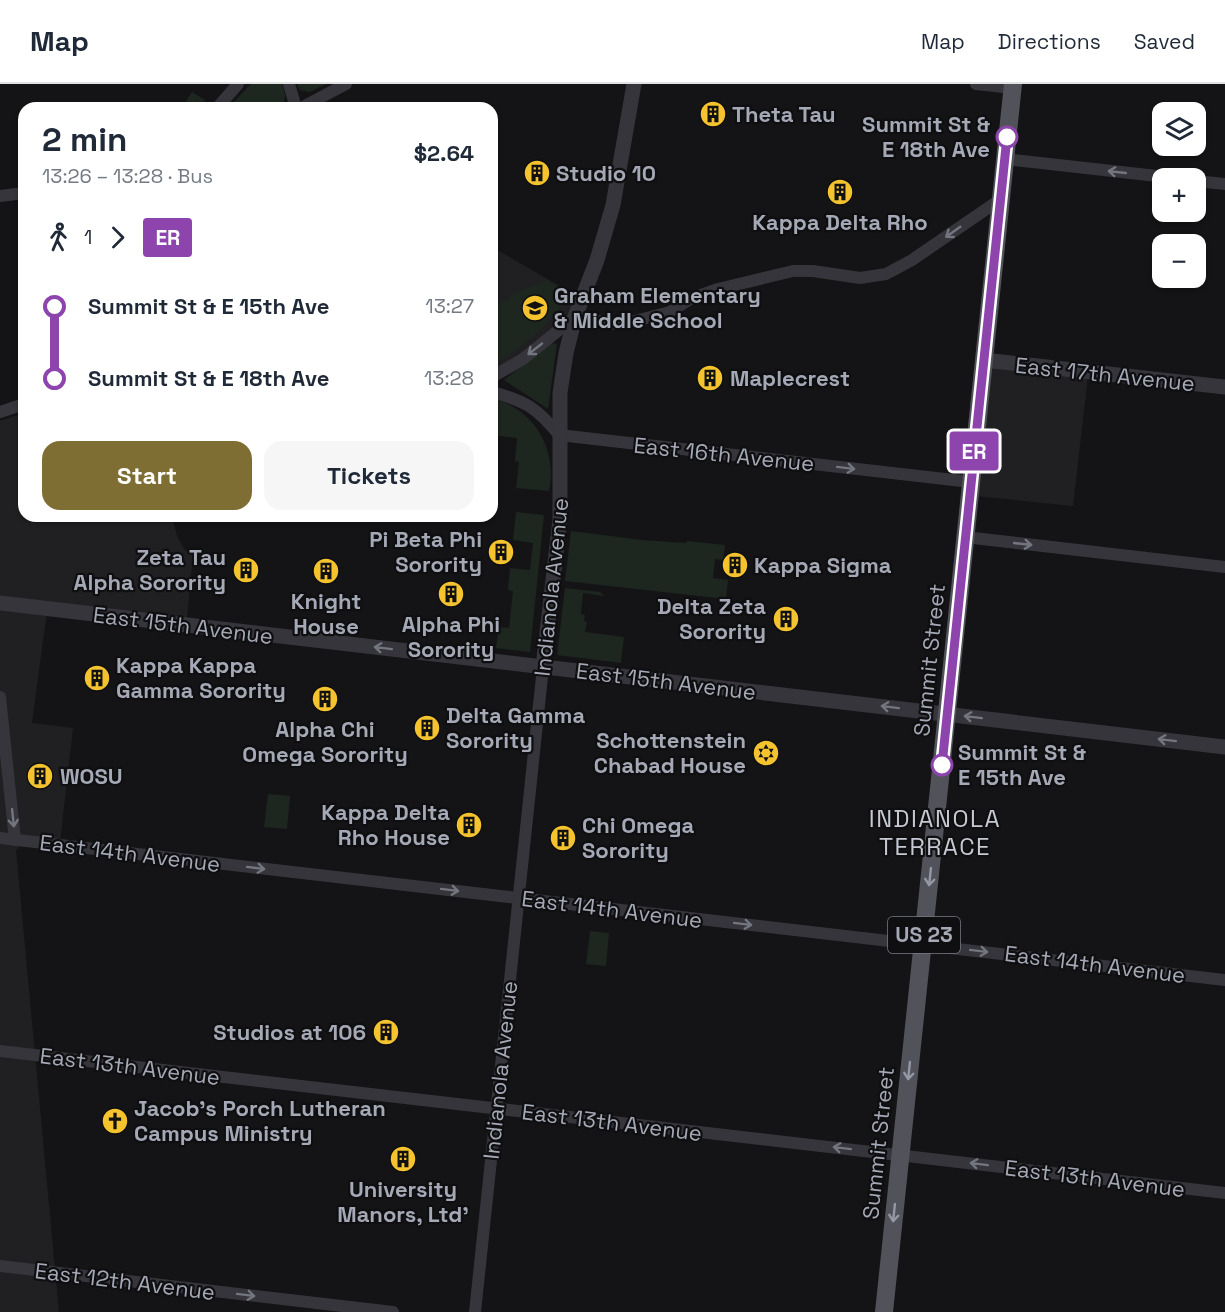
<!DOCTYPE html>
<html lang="en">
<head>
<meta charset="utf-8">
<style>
	:root { --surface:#fff; --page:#f6f6f7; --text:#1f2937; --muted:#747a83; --line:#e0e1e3; --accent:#7f6e33 }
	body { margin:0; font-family:"Space Grotesk",sans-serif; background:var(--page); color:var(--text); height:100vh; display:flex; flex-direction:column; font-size:22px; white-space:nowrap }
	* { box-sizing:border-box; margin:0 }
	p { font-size:20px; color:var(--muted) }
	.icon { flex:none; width:33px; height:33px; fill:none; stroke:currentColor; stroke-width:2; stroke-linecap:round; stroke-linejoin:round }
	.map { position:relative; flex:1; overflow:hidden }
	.side { position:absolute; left:18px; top:18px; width:480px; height:420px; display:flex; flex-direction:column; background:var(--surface); border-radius:18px; box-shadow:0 2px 4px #0004 }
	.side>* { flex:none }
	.badge { padding:0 12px; border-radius:4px; font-size:21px; line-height:39px }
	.tools { position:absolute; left:1152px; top:18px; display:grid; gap:12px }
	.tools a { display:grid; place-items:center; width:54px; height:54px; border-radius:12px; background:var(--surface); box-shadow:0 2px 4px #0004; font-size:30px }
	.map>.badge { position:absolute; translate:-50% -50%; box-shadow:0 0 0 3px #fff }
	.legs { display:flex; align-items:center; gap:9px; height:66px; padding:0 24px; font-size:20px }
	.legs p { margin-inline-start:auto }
	.summary { display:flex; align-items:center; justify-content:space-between; height:102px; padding:0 24px }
	h1 { font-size:33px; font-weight:600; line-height:45px }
	.primary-button { display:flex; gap:12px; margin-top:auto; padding:12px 24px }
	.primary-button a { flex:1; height:69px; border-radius:18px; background:var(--accent); color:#fff; font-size:24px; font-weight:600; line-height:69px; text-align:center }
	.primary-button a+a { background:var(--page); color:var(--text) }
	ul { padding:0 24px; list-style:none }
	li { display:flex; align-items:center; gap:21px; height:72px; font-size:22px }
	li i { display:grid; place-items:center; width:9px; height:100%; margin:0 8px; background:currentColor }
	li i::after { content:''; width:15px; height:15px; margin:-8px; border:4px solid; border-radius:50%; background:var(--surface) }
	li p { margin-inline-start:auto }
	li:first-child i { background:linear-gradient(#0000 50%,currentColor 0) }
	li:last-child i { background:linear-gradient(currentColor 50%,#0000 0) }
	header { display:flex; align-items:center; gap:36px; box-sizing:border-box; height:84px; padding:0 30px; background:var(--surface); border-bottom:2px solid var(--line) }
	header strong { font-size:28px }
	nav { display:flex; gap:33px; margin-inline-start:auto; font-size:21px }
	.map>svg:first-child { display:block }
</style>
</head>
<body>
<header>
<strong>Map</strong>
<nav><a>Map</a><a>Directions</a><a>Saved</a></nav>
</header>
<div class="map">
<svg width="1225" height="1228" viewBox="0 0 1225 1228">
	<rect width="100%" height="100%" fill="#141416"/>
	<g fill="#202023">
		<polygon points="492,163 582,215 575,233 492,293"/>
		<polygon points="981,272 1089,283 1073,422 966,411"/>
		<polygon points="24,329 24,432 172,432 177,452 184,465 193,471 187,534 48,519 32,639 73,644 59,767 21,762 16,766 59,1228 0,1228 0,337"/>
	</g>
	<g fill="#1e2620">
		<polygon points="251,0 282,0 285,10 284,19 272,24 228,24"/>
		<polygon points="297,0 326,0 310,8 300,6"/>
		<polygon points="192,8 205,16 200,24 182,24"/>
		<path d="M547,196l23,14c-21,30 -45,54 -78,70v-64l2,-1 3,5 13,-6v-3z"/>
		<polygon points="551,259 557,260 548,325 504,296"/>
		<path d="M492,314c42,11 66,51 57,93l-33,-3 3,-26 -4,-1 2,-23 -25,-3z"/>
		<polygon points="516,428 544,431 530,568 496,564 499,543 509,544 513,507 508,506 510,484 530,486 533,459 513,456"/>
		<polygon points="571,447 642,456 686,459 687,457 725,461 723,476 715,475 713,494 728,496 726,515 565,497"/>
		<polygon points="565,504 600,508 604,512 583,509 581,530 585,531 584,537 587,538 585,548 624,553 621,579 557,571"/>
		<polygon points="268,710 290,712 287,745 264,743"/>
		<polygon points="590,847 609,849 606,882 586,880"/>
	</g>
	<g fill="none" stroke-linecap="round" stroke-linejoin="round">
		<g stroke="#35353b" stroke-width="12">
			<polyline points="289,0 296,24"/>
			<polyline points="976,0 1012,4"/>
			<polyline points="217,24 238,0"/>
			<polyline points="301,24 346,0"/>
			<polyline points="1005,75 1175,94"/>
			<polyline points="1196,97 1225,100"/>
			<polyline points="0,112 24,109"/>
			<polyline points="492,293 523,275 575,233 616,240 635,237 670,228 690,215 718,205 793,187 813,187 860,194 886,190 912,176 1001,115"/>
			<path d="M492,308c34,9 45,16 67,43l412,47"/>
			<polyline points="0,328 24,320"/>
			<polyline points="965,453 1225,483"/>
			<polyline points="0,613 15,756"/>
			<polyline points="0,754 1225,896"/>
			<polyline points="0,967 1225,1109"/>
			<polyline points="0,1182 393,1228"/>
			<polyline points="475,1228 543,583"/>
		</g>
		<g stroke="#35353b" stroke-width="15">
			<polyline points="984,276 1225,303"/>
			<polyline points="0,519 1225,663"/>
			<polyline points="543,583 560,435 560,309 566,269 575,233 597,176 613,121 634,0"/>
		</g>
		<polyline stroke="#51525a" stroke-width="18" points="884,1228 1013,0"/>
	</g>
	<defs><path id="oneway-shaft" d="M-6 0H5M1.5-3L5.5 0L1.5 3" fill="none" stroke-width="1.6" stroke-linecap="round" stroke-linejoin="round" transform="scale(1.5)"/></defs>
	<g stroke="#73757f">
		<use href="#oneway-shaft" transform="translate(1117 88) rotate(-174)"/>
		<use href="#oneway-shaft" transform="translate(953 148) rotate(145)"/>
		<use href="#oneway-shaft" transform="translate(535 265) rotate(142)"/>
		<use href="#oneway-shaft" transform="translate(846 384) rotate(7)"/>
		<use href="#oneway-shaft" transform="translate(1023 460) rotate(6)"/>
		<use href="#oneway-shaft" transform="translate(383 564) rotate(-173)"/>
		<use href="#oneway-shaft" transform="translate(890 623) rotate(-173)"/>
		<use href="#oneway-shaft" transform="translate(973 633) rotate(-173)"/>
		<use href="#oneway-shaft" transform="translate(1167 656) rotate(-173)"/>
		<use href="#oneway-shaft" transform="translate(13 734) rotate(84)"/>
		<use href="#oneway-shaft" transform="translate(256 784) rotate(7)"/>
		<use href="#oneway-shaft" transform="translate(450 806) rotate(7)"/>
		<use href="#oneway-shaft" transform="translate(743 840) rotate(7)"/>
		<use href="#oneway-shaft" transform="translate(979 867) rotate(7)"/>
		<use href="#oneway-shaft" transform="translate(842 1064) rotate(-173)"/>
		<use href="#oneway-shaft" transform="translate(979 1080) rotate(-173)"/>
		<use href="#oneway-shaft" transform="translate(246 1211) rotate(7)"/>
	</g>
	<g stroke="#9498a4">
		<use href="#oneway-shaft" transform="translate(930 793) rotate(96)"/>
		<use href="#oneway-shaft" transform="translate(909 987) rotate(96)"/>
		<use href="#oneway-shaft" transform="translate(894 1129) rotate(96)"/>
	</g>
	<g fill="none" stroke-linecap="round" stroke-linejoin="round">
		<defs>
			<polyline id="line-1" points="942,681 1007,53"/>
		</defs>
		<use href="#line-1" stroke="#fff" stroke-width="14"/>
		<use href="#line-1" stroke="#8e44ad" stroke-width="9"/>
	</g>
	<defs>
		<symbol id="building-disc" viewBox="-11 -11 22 22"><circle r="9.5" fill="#f4c32e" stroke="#0f0f11"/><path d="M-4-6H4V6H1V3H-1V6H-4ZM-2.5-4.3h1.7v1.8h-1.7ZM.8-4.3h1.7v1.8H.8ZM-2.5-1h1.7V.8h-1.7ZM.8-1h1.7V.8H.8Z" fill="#111"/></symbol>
		<symbol id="school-disc" viewBox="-11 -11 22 22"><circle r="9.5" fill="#f4c32e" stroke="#0f0f11"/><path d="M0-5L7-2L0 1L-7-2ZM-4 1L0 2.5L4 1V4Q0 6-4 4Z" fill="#111"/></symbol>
		<symbol id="synagogue-disc" viewBox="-11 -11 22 22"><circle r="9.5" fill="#f4c32e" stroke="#0f0f11"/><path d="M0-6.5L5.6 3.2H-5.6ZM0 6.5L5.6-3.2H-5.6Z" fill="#111"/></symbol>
		<symbol id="church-disc" viewBox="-11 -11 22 22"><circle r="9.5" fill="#f4c32e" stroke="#0f0f11"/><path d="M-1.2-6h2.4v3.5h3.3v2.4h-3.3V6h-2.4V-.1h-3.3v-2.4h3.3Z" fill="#111"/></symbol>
	</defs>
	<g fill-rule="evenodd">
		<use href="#building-disc" x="698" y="15" width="30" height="30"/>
		<use href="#building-disc" x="522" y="74" width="30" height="30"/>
		<use href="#building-disc" x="825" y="93" width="30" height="30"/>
		<use href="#school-disc" x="520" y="209" width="30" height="30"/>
		<use href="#building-disc" x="695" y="279" width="30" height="30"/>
		<use href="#building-disc" x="486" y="453" width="30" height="30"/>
		<use href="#building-disc" x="720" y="466" width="30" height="30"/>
		<use href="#building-disc" x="231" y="471" width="30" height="30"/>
		<use href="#building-disc" x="311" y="472" width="30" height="30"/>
		<use href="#building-disc" x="436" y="495" width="30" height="30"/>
		<use href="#building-disc" x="771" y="520" width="30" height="30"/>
		<use href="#building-disc" x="82" y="579" width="30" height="30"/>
		<use href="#building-disc" x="310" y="600" width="30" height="30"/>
		<use href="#building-disc" x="412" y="629" width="30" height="30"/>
		<use href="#synagogue-disc" x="751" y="654" width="30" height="30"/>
		<use href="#building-disc" x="25" y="677" width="30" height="30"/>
		<use href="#building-disc" x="454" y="726" width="30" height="30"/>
		<use href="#building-disc" x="548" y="739" width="30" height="30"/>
		<use href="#building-disc" x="371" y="933" width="30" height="30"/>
		<use href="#church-disc" x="100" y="1022" width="30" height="30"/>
		<use href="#building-disc" x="388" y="1060" width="30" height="30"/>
	</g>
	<g fill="#fff" stroke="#8e44ad" stroke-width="3">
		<circle cx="1007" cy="53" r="10"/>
		<circle cx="942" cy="681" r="10"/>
	</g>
	<g text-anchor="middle" stroke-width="4.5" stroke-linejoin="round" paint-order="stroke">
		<rect fill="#0f0f11" stroke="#787b84" stroke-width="1.5" x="888" y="833" width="72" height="36" rx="4.5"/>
		<g font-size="21" font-weight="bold" fill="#a5a9b6">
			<text x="924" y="858">US 23</text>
		</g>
		<g font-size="22" font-weight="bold" fill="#a5a9b6" stroke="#0f0f11" text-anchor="start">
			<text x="732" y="38">Theta Tau</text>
			<text x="556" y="97">Studio 10</text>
			<text x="840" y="146" text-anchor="middle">Kappa Delta Rho</text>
			<text x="554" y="219">Graham Elementary<tspan x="554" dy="25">&amp; Middle School</tspan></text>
			<text x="730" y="302">Maplecrest</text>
			<text x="482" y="463" text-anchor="end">Pi Beta Phi<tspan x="482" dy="25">Sorority</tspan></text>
			<text x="226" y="481" text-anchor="end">Zeta Tau<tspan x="226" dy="25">Alpha Sorority</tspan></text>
			<text x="754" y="489">Kappa Sigma</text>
			<text x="326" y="525" text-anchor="middle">Knight<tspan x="326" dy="25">House</tspan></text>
			<text x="766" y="530" text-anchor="end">Delta Zeta<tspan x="766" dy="25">Sorority</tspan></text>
			<text x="451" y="548" text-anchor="middle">Alpha Phi<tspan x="451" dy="25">Sorority</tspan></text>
			<text x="116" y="589">Kappa Kappa<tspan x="116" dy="25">Gamma Sorority</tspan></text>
			<text x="446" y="639">Delta Gamma<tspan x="446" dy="25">Sorority</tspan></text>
			<text x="325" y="653" text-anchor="middle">Alpha Chi<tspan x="325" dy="25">Omega Sorority</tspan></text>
			<text x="746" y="664" text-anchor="end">Schottenstein<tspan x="746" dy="25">Chabad House</tspan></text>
			<text x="60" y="700">WOSU</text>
			<text x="450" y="736" text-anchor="end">Kappa Delta<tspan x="450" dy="25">Rho House</tspan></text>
			<text x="582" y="749">Chi Omega<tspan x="582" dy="25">Sorority</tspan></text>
			<text x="366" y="956" text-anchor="end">Studios at 106</text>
			<text x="134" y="1032">Jacob's Porch Lutheran<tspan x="134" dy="25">Campus Ministry</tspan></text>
			<text x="403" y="1113" text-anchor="middle">University<tspan x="403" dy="25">Manors, Ltd'</tspan></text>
		</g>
		<g font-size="22" font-weight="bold" fill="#a5a9b6" stroke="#0f0f11" text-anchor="end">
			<text x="990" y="48">Summit St &amp;<tspan x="990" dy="25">E 18th Ave</tspan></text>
			<text x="958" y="676" text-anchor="start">Summit St &amp;<tspan x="958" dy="25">E 15th Ave</tspan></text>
		</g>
		<g font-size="22" fill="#a5a9b6" stroke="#0f0f11">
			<text transform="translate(1105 290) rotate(6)" y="8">East 17th Avenue</text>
			<text transform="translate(724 370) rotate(6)" y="8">East 16th Avenue</text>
			<text transform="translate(551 503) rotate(-84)" y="8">Indianola Avenue</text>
			<text transform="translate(183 541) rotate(7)" y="8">East 15th Avenue</text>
			<text transform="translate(929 576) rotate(-84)" y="8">Summit Street</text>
			<text transform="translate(666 597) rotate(7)" y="8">East 15th Avenue</text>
			<text transform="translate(130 769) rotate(7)" y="8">East 14th Avenue</text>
			<text transform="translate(612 825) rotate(7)" y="8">East 14th Avenue</text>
			<text transform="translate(1095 880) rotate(7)" y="8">East 14th Avenue</text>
			<text transform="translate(130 982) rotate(7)" y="8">East 13th Avenue</text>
			<text transform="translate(500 986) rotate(-84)" y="8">Indianola Avenue</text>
			<text transform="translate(612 1038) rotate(7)" y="8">East 13th Avenue</text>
			<text transform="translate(878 1059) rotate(-84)" y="8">Summit Street</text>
			<text transform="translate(1095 1094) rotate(7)" y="8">East 13th Avenue</text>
			<text transform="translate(125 1197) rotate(7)" y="8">East 12th Avenue</text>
		</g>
		<g font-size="24" letter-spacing="1.5" fill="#c6c8d2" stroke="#0f0f11">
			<text x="935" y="743">INDIANOLA<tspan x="935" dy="28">TERRACE</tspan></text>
		</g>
	</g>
</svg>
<div class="tools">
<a><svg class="icon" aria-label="layers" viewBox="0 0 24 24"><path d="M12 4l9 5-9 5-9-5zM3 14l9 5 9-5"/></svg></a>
<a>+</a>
<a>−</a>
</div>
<b class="badge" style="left:974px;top:367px;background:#8e44ad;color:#fff">ER</b>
<section class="side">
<div class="summary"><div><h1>2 min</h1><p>13:26 – 13:28 · Bus</p></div><b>$2.64</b></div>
<div class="legs"><svg class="icon" aria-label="walk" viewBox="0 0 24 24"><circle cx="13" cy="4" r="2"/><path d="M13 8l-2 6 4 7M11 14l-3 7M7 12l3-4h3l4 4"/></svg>1<svg class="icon" aria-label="forward" viewBox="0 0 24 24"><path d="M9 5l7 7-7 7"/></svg><b class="badge" style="background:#8e44ad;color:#fff">ER</b></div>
<ul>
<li><i style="color:#8e44ad"></i><b>Summit St &amp; E 15th Ave</b><p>13:27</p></li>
<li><i style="color:#8e44ad"></i><b>Summit St &amp; E 18th Ave</b><p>13:28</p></li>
</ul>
<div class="primary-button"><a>Start</a><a>Tickets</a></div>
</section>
</div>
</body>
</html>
